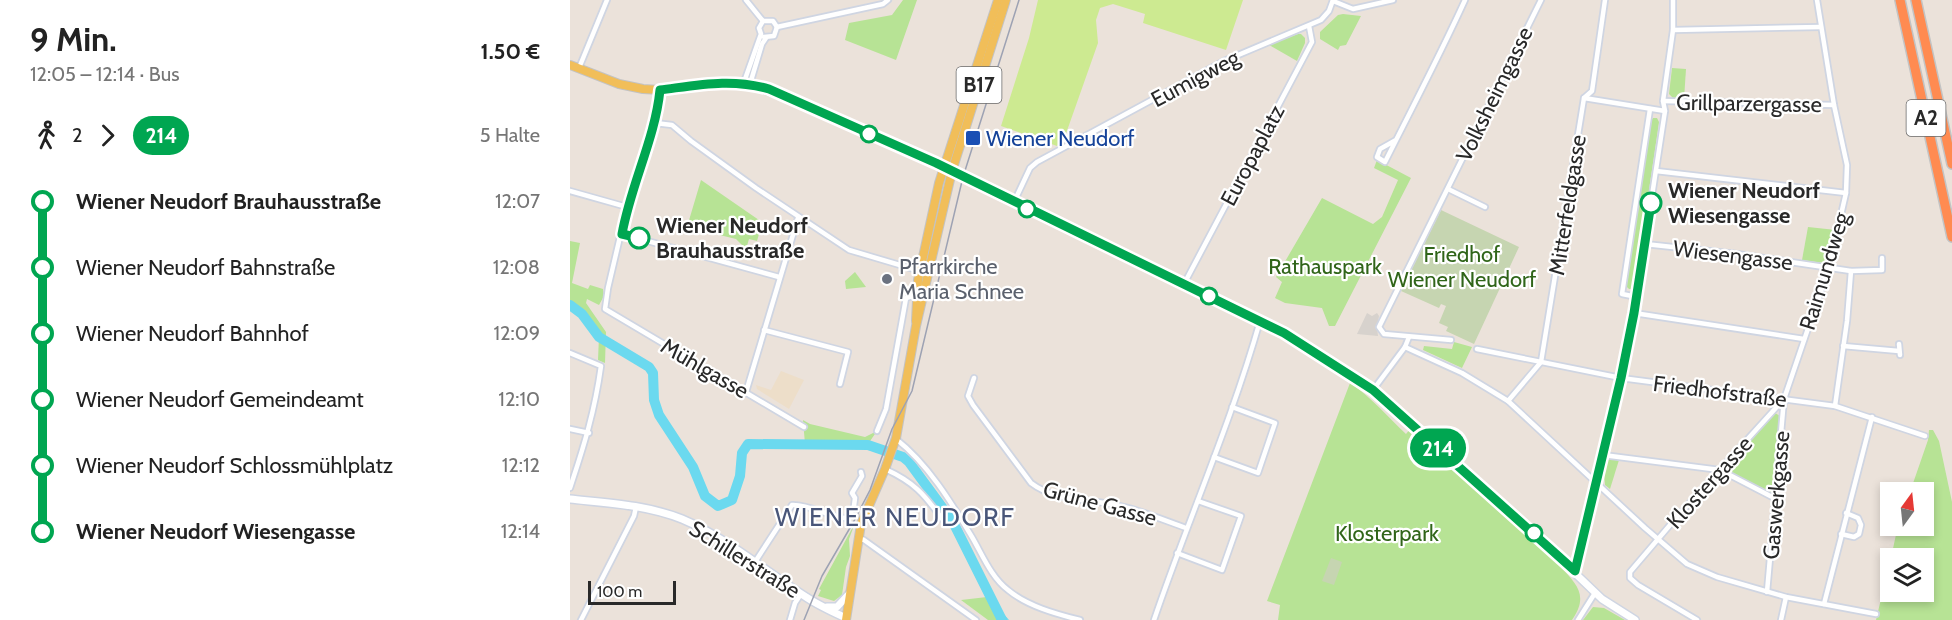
<!DOCTYPE html>
<html lang="de">
<head>
<meta charset="utf-8">
<style>
	:root { --surface:#fff; --page:#f6f6f6; --text:#222; --muted:#767676 }
	body { margin:0; font-family:Cabin,sans-serif; background:var(--page); color:var(--text); height:100vh; display:flex; flex-direction:column; font-size:22px; white-space:nowrap }
	* { box-sizing:border-box; margin:0 }
	p { font-size:20px; color:var(--muted) }
	.icon { flex:none; width:33px; height:33px; fill:none; stroke:currentColor; stroke-width:2; stroke-linecap:round; stroke-linejoin:round }
	.map { position:relative; flex:1; overflow:hidden }
	.panel { display:flex; flex-direction:column; background:var(--surface); width:570px }
	.panel>* { flex:none }
	.badge { padding:0 12px; border-radius:20px; font-size:21px; line-height:39px }
	.needle { width:39px; rotate:15deg }
	.fabs { position:absolute; left:1310px; top:482px; display:grid; gap:12px }
	.fabs a { display:grid; place-items:center; width:54px; height:54px; border-radius:0px; background:var(--surface); box-shadow:0 3px 9px #0003; font-size:30px }
	.scale { position:absolute; left:18px; bottom:15px; width:88px; box-sizing:border-box; padding-left:6px; border:3px solid #292929; border-top:0; font-size:16px; line-height:21px; white-space:nowrap; color:#292929; -webkit-text-stroke:4px #fff; paint-order:stroke }
	.map>.badge { position:absolute; translate:-50% -50%; box-shadow:0 0 0 3px #fff }
	.legs { display:flex; align-items:center; gap:9px; height:66px; padding:0 30px; font-size:20px }
	.legs p { margin-inline-start:auto }
	.head { display:flex; align-items:center; justify-content:space-between; height:102px; padding:0 30px }
	h1 { font-size:33px; font-weight:800; line-height:45px }
	ul { padding:0 30px; list-style:none }
	li { display:flex; align-items:center; gap:21px; height:66px; font-size:22px }
	li i { display:grid; place-items:center; width:9px; height:100%; margin:0 8px; background:currentColor }
	li i::after { content:''; width:15px; height:15px; margin:-8px; border:4px solid; border-radius:50%; background:var(--surface) }
	li p { margin-inline-start:auto }
	li:first-child i { background:linear-gradient(#0000 50%,currentColor 0) }
	li:last-child i { background:linear-gradient(currentColor 50%,#0000 0) }
	main { display:flex; flex:1; min-height:0 }
	.map>svg:first-child { display:block }
</style>
</head>
<body>
<main>
<section class="panel">
<div class="head"><div><h1>9 Min.</h1><p>12:05 – 12:14 · Bus</p></div><b>1.50 €</b></div>
<div class="legs"><svg class="icon" aria-label="walk" viewBox="0 0 24 24"><circle cx="13" cy="4" r="2"/><path d="M13 8l-2 6 4 7M11 14l-3 7M7 12l3-4h3l4 4"/></svg>2<svg class="icon" aria-label="forward" viewBox="0 0 24 24"><path d="M9 5l7 7-7 7"/></svg><b class="badge" style="background:#00a651;color:#fff">214</b><p>5 Halte</p></div>
<ul>
<li><i style="color:#00a651"></i><b>Wiener Neudorf Brauhausstraße</b><p>12:07</p></li>
<li><i style="color:#00a651"></i><span>Wiener Neudorf Bahnstraße</span><p>12:08</p></li>
<li><i style="color:#00a651"></i><span>Wiener Neudorf Bahnhof</span><p>12:09</p></li>
<li><i style="color:#00a651"></i><span>Wiener Neudorf Gemeindeamt</span><p>12:10</p></li>
<li><i style="color:#00a651"></i><span>Wiener Neudorf Schlossmühlplatz</span><p>12:12</p></li>
<li><i style="color:#00a651"></i><b>Wiener Neudorf Wiesengasse</b><p>12:14</p></li>
</ul>
</section>
<div class="map">
<svg width="1382" height="620" viewBox="0 0 1382 620">
	<rect width="100%" height="100%" fill="#ebe2da"/>
	<polygon fill="#eddec9" points="211,371 234,380 219,409 187,389 186,385 201,390"/>
	<g fill="#b7e395">
		<polygon points="333,0 347,0 326,60 275,40 279,23 322,15"/>
		<polygon points="773,14 791,16 776,45 770,46 768,50 750,39 750,32 768,15"/>
		<polygon points="728,34 731,34 735,38 735,43 727,61 699,45"/>
		<polygon points="1102,68 1116,69 1114,99 1103,98 1099,94"/>
		<polygon points="1083,118 1087,118 1089,122 1065,286 1063,289 1059,289 1056,286 1081,121"/>
		<polygon points="807,160 841,178 765,326 759,326 752,308 715,303 705,298 712,282 706,277 752,198 803,224 812,217 828,180 804,168"/>
		<polygon points="131,180 199,227 198,229 191,227 187,241 179,239 176,249 166,239 117,227"/>
		<polygon points="1238,227 1266,230 1258,260 1253,263 1232,260"/>
		<path d="M0,241l10,2 -8,40 16,6 2,-4 13,4 1,7 -5,9 -12,-6 -1,4 20,29 -1,31 -7,-3 1,-24c-10,-11 -16,-23 -29,-31z"/>
		<polygon points="285,272 296,287 276,289 275,281"/>
		<polygon points="884,342 902,347 892,368 853,350 854,346 882,349"/>
		<path d="M780,383c19,12 39,35 56,51l4,-5 13,11 -3,4 16,16 4,-4 120,110c17,19 29,29 12,54h-294l2,-15 -13,-4z"/>
		<polygon points="1205,413 1210,416 1204,491 1200,494 1155,470 1157,464"/>
		<polygon points="233,420 240,424 295,437 307,431 298,444 235,444"/>
		<polygon points="1359,430 1363,430 1369,441 1382,502 1382,620 1306,620 1320,561 1320,591 1353,591 1353,558 1321,558 1328,525 1353,525 1353,492 1340,492 1358,440"/>
		<polygon points="1038,459 1049,460 1040,489 1035,485 1034,474"/>
		<polygon points="285,523 279,539 280,556 276,567 272,595 264,601 248,596 251,590 249,589"/>
		<polygon points="417,597 429,620 418,620 391,600"/>
		<polygon points="1023,607 1034,608 1055,620 1013,620"/>
	</g>
	<g fill="#c6d5b1">
		<polygon points="871,210 949,247 904,344 876,331 878,327 869,323 876,306 871,304 869,308 831,291"/>
		<polygon points="761,558 772,562 764,585 752,581"/>
	</g>
	<polygon fill="#cdea91" points="468,0 673,0 656,50 573,23 575,14 543,4 530,8 526,20 528,43 493,142 487,146 431,126 459,38"/>
	<polygon fill="#d7d2cd" points="797,313 802,316 807,313 809,316 807,327 808,336 787,334"/>
	<polygon fill="#6bd9ef" points="423,593 431,611 439,620 428,619 417,597"/>
	<g fill="none" stroke-linecap="round" stroke-linejoin="round">
		<polyline stroke="#6bd9ef" stroke-width="10" points="0,305 12,314 29,337 79,367 83,373 84,400 89,415 123,467 135,496 148,506 162,500 170,476 172,453 178,444 298,445 333,457 339,462 383,522 432,620"/>
		<defs>
			<g id="street">
				<polyline points="176,0 193,21"/>
				<polyline points="763,1 783,9 823,0"/>
				<polyline points="193,21 203,21 207,27"/>
				<polyline points="207,27 313,4 318,0"/>
				<polyline points="1103,30 1251,27"/>
				<polyline points="194,37 204,36 207,27"/>
				<polyline points="9,68 37,0"/>
				<polyline points="174,82 191,34 189,28 193,21"/>
				<polyline points="180,84 192,44 196,38"/>
				<polyline points="90,90 85,123 57,207 38,288 35,309 234,427"/>
				<polyline points="1014,98 1095,111"/>
				<polyline points="1093,101 1264,105"/>
				<polyline points="85,123 102,125 121,141 186,188 279,250 350,271"/>
				<path d="M826,140l-16,9 -3,8 8,5c27,-54 55,-107 80,-162"/>
				<polyline points="1086,171 1276,193"/>
				<polyline points="878,189 915,207"/>
				<polyline points="0,191 57,207"/>
				<polyline points="444,202 460,168 467,162 654,61 751,20 759,11 763,0"/>
				<polyline points="52,234 209,277"/>
				<polyline points="1075,244 1167,254 1281,271 1312,270 1312,258"/>
				<polyline points="614,284 742,42 739,26"/>
				<polyline points="1067,297 1052,294 1080,109"/>
				<polyline points="1064,313 1234,339"/>
				<polyline points="194,330 278,352 270,384"/>
				<polyline points="881,340 814,334 809,327 971,0"/>
				<polyline points="1329,344 1330,355"/>
				<polyline points="1273,346 1329,351"/>
				<polyline points="835,347 892,373 938,401 1075,528 1117,564 1147,577 1216,597 1306,614"/>
				<polyline points="907,349 1051,378 1265,406 1355,436"/>
				<path d="M0,353l31,13c-6,44 -17,80 -31,122"/>
				<path d="M404,378l-6,18 5,9 58,78c26,20 63,15 93,24 21,5 42,14 62,21"/>
				<polyline points="803,390 835,347 839,337"/>
				<polyline points="176,392 228,218"/>
				<polyline points="938,401 971,362 1014,98 1022,91 1035,0"/>
				<polyline points="1265,406 1277,321 1281,271"/>
				<polyline points="0,429 19,433"/>
				<polyline points="307,431 316,409 336,298 346,295"/>
				<path d="M326,439c32,25 55,63 76,98 10,17 19,40 36,53 19,16 48,24 72,30"/>
				<polyline points="1033,455 1150,470 1206,499"/>
				<polyline points="644,457 688,473 705,423 662,407"/>
				<path d="M315,469c29,13 39,25 58,51"/>
				<polyline points="1271,534 1284,537 1289,534 1291,525 1288,518 1276,513"/>
				<polyline points="288,538 294,540 406,620"/>
				<polyline points="607,553 652,570 671,516 628,501"/>
				<path d="M185,562l37,-57c18,-1 44,15 56,13l6,-12 1,-8 -3,-5 10,-17 -1,-4"/>
				<polyline points="1005,571 1033,455 1064,313 1095,111 1093,101 1103,30 1103,0"/>
				<polyline points="1197,592 1214,399 1259,267 1276,193 1277,165 1264,105 1247,0"/>
				<polyline points="1254,604 1302,417"/>
				<polyline points="11,620 64,516 66,507"/>
				<polyline points="220,620 225,603 231,594"/>
				<path d="M584,620c34,-100 77,-197 106,-299"/>
				<polyline points="1008,620 1025,593"/>
				<polyline points="1127,620 1068,585 1060,578 1060,572 1106,518 1214,399"/>
				<polyline points="1211,620 1216,597"/>
			</g>
			<g id="secondary">
				<polyline points="382,171 714,333 793,383 964,534 1032,599 1065,620"/>
				<path d="M0,499c38,4 77,6 112,20 45,19 83,52 124,78 12,8 27,15 40,21"/>
				<polyline points="257,607 267,607 279,594"/>
			</g>
			<g id="primary">
				<polyline points="0,65 49,84 73,89 90,90 159,82 180,84 238,106 382,171"/>
				<polyline points="346,321 348,280 369,183 428,0"/>
				<polyline points="276,620 291,524 315,469 326,438 346,326 382,171 436,0"/>
			</g>
			<g id="highway">
				<polyline points="1330,0 1382,237"/>
				<polyline points="1346,0 1382,164"/>
			</g>
		</defs>
		<use href="#street" stroke="#cfd5e2" stroke-width="8"/>
		<use href="#secondary" stroke="#cfd5e2" stroke-width="10"/>
		<use href="#primary" stroke="#c3c3c3" stroke-width="10"/>
		<use href="#highway" stroke="#c3c3c3" stroke-width="12"/>
		<use href="#street" stroke="#fff" stroke-width="4.5"/>
		<use href="#secondary" stroke="#fff" stroke-width="7"/>
		<use href="#primary" stroke="#f1be59" stroke-width="8"/>
		<use href="#highway" stroke="#ff8b51" stroke-width="9"/>
		<polyline stroke="#9da2b3" stroke-width="1.5" points="234,620 252,576 284,521 300,490 322,429 342,391 393,177 449,0"/>
	</g>
	<g fill="none" stroke-linecap="round" stroke-linejoin="round">
		<defs>
			<path id="line-1" d="M69,238l-17,-4c9,-50 33,-95 38,-144 39,-5 71,-12 109,-1l167,74 348,170 89,57 202,181 46,-193 13,-65 17,-110"/>
		</defs>
		<use href="#line-1" stroke="#fff" stroke-width="14"/>
		<use href="#line-1" stroke="#00a651" stroke-width="9"/>
	</g>
	<g fill="#fff" stroke="#00a651" stroke-width="3">
		<circle cx="299" cy="134" r="8"/>
		<circle cx="1081" cy="203" r="10"/>
		<circle cx="457" cy="209" r="8"/>
		<circle cx="69" cy="238" r="10"/>
		<circle cx="639" cy="296" r="8"/>
		<circle cx="964" cy="533" r="8"/>
	</g>
	<rect fill="#1a4fb4" stroke="#fff" stroke-width="2" x="395" y="130" width="16" height="16" rx="3"/>
	<circle fill="#6b7280" stroke="#fff" stroke-width="2" cx="317" cy="279" r="6"/>
	<g text-anchor="middle" stroke-width="4.5" stroke-linejoin="round" paint-order="stroke">
		<g fill="#fff" stroke="#696969" stroke-width="1.5">
			<rect x="386.5" y="67" width="45" height="36" rx="4.5"/>
			<rect x="1336.5" y="100" width="39" height="36" rx="4.5"/>
		</g>
		<g font-size="21" font-weight="bold" fill="#292929">
			<text x="409" y="92">B17</text>
			<text x="1356" y="125">A2</text>
		</g>
		<g font-size="22" fill="#292929" stroke="#fff">
			<text transform="translate(625 78) rotate(-28)" y="8">Eumigweg</text>
			<text transform="translate(924 94) rotate(-64)" y="8">Volksheimgasse</text>
			<text transform="translate(1179 103) rotate(1)" y="8">Grillparzergasse</text>
			<text transform="translate(682 155) rotate(-62)" y="8">Europaplatz</text>
			<text transform="translate(997 205) rotate(-81)" y="8">Mitterfeldgasse</text>
			<text transform="translate(1163 255) rotate(7)" y="8">Wiesengasse</text>
			<text transform="translate(1254 271) rotate(-73)" y="8">Raimundweg</text>
			<text transform="translate(135 368) rotate(30)" y="8">Mühlgasse</text>
			<text transform="translate(1150 391) rotate(7)" y="8">Friedhofstraße</text>
			<text transform="translate(1139 482) rotate(-48)" y="8">Klostergasse</text>
			<text transform="translate(1206 495) rotate(-85)" y="8">Gaswerkgasse</text>
			<text transform="translate(530 503) rotate(15)" y="8">Grüne Gasse</text>
			<text transform="translate(175 559) rotate(32)" y="8">Schillerstraße</text>
		</g>
		<g font-size="22" fill="#164399" stroke="#fff" text-anchor="start">
			<text x="416" y="146">Wiener Neudorf</text>
		</g>
		<g font-size="22" font-weight="bold" fill="#292929" stroke="#fff" text-anchor="start">
			<text x="1098" y="198">Wiener Neudorf<tspan x="1098" dy="25">Wiesengasse</tspan></text>
			<text x="86" y="233">Wiener Neudorf<tspan x="86" dy="25">Brauhausstraße</tspan></text>
		</g>
		<g font-size="22" fill="#306519" stroke="#fff">
			<text x="892" y="262">Friedhof<tspan x="892" dy="25">Wiener Neudorf</tspan></text>
			<text x="755" y="274">Rathauspark</text>
			<text x="817" y="541">Klosterpark</text>
		</g>
		<g font-size="22" fill="#5b616d" stroke="#fff" text-anchor="start">
			<text x="329" y="274">Pfarrkirche<tspan x="329" dy="25">Maria Schnee</tspan></text>
		</g>
		<g font-size="26" letter-spacing="1.5" fill="#495679" stroke="#fff">
			<text x="325" y="526">WIENER NEUDORF</text>
		</g>
	</g>
</svg>
<div class="fabs">
<a><svg class="needle" viewBox="-14 -14 28 28"><path d="M0-13l5 13h-10z" fill="#e53935"/><path d="M0 13l5-13h-10z" fill="#767676"/></svg></a>
<a><svg class="icon" aria-label="layers" viewBox="0 0 24 24"><path d="M12 4l9 5-9 5-9-5zM3 14l9 5 9-5"/></svg></a>
</div>
<div class="scale">100 m</div>
<b class="badge" style="left:868px;top:448px;background:#00a651;color:#fff">214</b>
</div>
</main>
</body>
</html>
